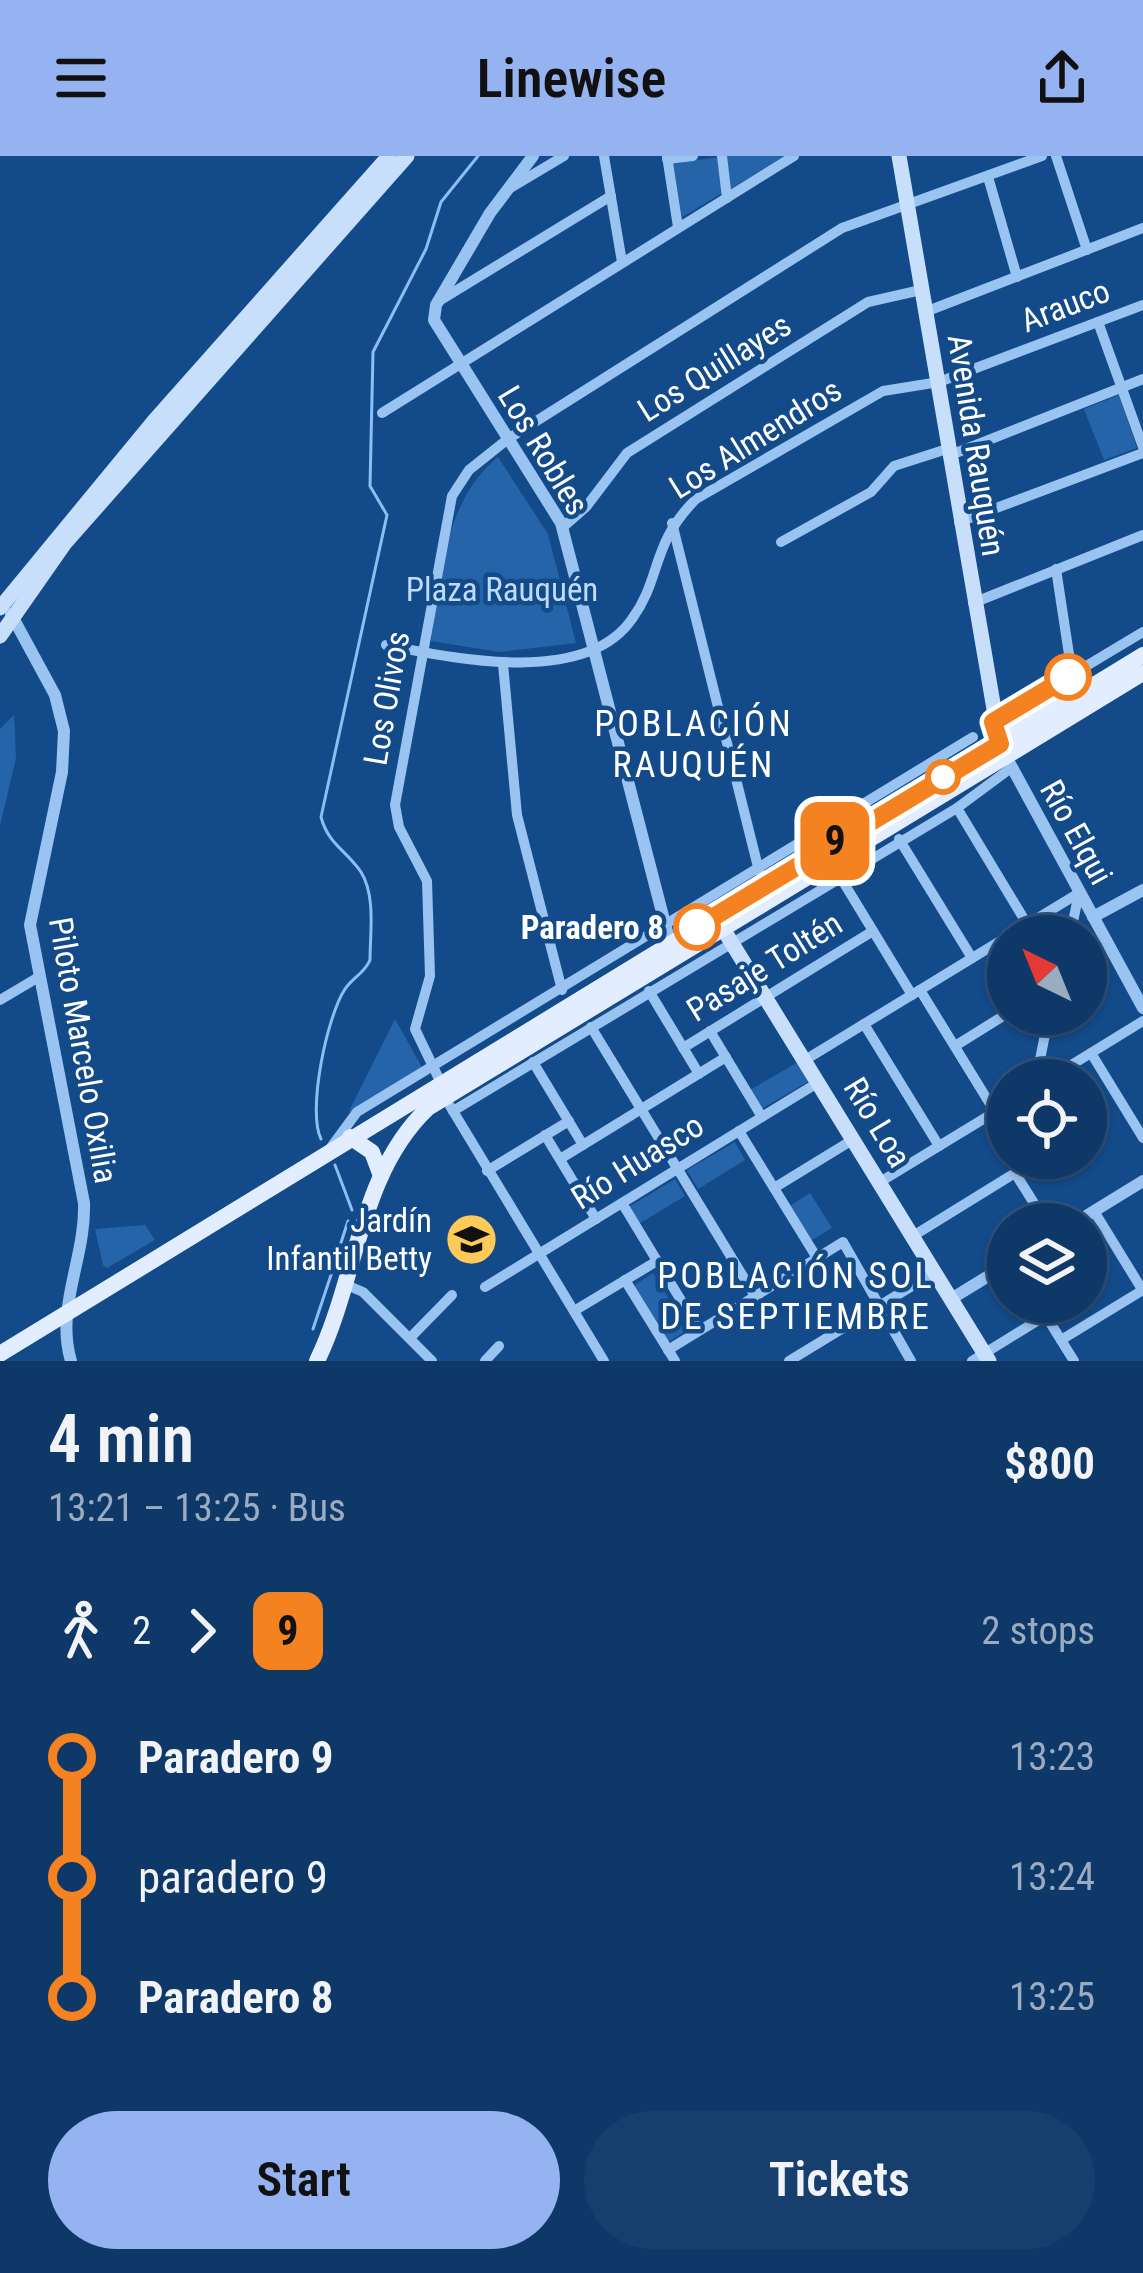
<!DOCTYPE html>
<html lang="en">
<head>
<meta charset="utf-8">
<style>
	:root { --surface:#0e3867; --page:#173f6d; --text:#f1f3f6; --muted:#9bacc0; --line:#2e527b; --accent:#95b2f1 }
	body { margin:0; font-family:"Roboto Condensed",sans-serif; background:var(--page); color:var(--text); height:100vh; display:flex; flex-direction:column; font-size:45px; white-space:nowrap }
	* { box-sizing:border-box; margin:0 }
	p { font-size:39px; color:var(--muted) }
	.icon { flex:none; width:66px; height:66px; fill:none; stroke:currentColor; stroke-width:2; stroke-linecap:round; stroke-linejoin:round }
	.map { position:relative; height:1205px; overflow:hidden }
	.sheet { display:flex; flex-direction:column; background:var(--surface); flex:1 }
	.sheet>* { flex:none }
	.badge { padding:0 24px; border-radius:18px; font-size:42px; line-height:78px }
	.needle { width:78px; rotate:317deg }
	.fabs { position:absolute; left:987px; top:759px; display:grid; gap:24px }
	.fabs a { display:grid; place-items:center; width:120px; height:120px; border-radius:50%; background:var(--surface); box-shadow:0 3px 9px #0004,0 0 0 3px var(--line); font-size:60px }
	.map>.badge { position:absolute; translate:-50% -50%; box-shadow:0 0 0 6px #fff }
	.legs { display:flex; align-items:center; gap:18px; height:132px; padding:0 48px; font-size:39px }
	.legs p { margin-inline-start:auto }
	.overview { display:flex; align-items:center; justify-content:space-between; height:204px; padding:0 48px }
	h1 { font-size:66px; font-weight:600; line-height:90px }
	.button { display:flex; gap:24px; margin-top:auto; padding:24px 48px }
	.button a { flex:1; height:138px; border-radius:72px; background:var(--accent); color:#111; font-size:48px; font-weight:600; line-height:138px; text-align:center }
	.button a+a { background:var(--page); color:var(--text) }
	ul { padding:0 48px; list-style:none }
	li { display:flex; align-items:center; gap:42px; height:120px; font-size:45px }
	li i { display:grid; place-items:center; width:18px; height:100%; margin:0 15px; background:currentColor }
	li i::after { content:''; width:30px; height:30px; margin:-15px; border:9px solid; border-radius:50%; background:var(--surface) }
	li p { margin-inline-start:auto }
	li:first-child i { background:linear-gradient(#0000 50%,currentColor 0) }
	li:last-child i { background:linear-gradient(currentColor 50%,#0000 0) }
	header { display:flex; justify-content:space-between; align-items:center; height:156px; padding:0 48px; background:var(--accent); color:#111; font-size:54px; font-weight:600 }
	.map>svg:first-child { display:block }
</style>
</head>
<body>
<header><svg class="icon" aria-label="menu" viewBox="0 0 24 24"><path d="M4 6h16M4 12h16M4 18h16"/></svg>Linewise<svg class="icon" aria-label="share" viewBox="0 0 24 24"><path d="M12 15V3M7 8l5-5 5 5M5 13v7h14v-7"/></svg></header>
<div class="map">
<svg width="1143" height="1205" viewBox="0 0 1143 1205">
	<rect width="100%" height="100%" fill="#134a89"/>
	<g fill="#2564a8">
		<polygon points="725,0 784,0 729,34"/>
		<polygon points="720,1 724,36 682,61 673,7"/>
		<polygon points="1119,239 1137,292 1104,304 1084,253"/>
		<path d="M498,301l50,77 28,109 -77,9 -68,-11c12,-67 12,-139 67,-184z"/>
		<polygon points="14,559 16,602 0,670 0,573"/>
		<polygon points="395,863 422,911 348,957"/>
		<polygon points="798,906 809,925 761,953 750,934"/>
		<polygon points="735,986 745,1004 698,1033 687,1014"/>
		<polygon points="675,1023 685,1040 637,1069 627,1052"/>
		<polygon points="810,1037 832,1072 812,1084 790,1050"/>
		<polygon points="145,1069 155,1084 107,1112 103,1109 95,1073"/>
		<polygon points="653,1117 688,1174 668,1186 633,1130"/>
	</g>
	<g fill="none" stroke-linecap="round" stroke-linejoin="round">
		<g stroke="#8bbef3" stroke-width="3">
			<path d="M321,983c-14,-28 6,-123 24,-150 8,-12 19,-15 25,-29 0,-26 6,-64 -9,-88 -14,-21 -33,-28 -40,-55l66,-302 -17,-29 3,-134 53,-103 15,-47 37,-46"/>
			<polyline points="335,1009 352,1054"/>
			<polyline points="338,1096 348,1065"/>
			<polyline points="313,1173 335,1107"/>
		</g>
		<g stroke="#99c3f0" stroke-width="10">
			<polyline points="604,0 622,106"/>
			<polyline points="667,0 678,71"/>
			<polyline points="722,0 727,42"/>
			<polyline points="1056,0 1087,94"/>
			<polyline points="667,3 693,0"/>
			<polyline points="988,21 1017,121"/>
			<polyline points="512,31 564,0"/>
			<polyline points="439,145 611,40"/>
			<polyline points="925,156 1143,72"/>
			<polyline points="1098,166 1143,291"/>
			<polyline points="382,257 794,0"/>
			<polyline points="948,300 1143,223"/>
			<polyline points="959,366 1143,297"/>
			<polyline points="672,367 759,715"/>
			<polyline points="562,372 586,351 627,297 868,146 921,134"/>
			<polyline points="781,386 871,336 894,310 947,293"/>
			<polyline points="1056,413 1072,518"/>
			<polyline points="973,447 1143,379"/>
			<path d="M386,489c66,13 199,42 246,-26 30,-41 18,-74 64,-120l187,-108 56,-9 204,-77"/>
			<polyline points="503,508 517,659 562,834"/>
			<polyline points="993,566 1143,476"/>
			<polyline points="957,652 1027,768"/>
			<polyline points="899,683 972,802"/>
			<polyline points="839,719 912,839"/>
			<polyline points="1070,780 1079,737"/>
			<polyline points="920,834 995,956"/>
			<polyline points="649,835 699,918"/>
			<polyline points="0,844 37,822"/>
			<polyline points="864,868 939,990"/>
			<polyline points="591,871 755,1140"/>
			<polyline points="710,875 762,961"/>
			<polyline points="955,890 1008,857"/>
			<polyline points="683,892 873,775"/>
			<polyline points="1091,897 1143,982"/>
			<polyline points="805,904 1079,737"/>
			<polyline points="533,906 583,989"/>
			<polyline points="1036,924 1049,858"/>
			<polyline points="1047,924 1143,865"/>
			<polyline points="440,925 415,873 430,820 427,725 399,671 395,649 452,340 469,314 508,283 842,72 1042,0"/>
			<polyline points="450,950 604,1205"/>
			<polyline points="453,955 957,652 1011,612"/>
			<polyline points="739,975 817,1102"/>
			<polyline points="545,979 596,1063"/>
			<polyline points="329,994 357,956 973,581"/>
			<polyline points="1018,1002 1015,1017 1047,1068"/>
			<polyline points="560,1003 726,901"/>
			<polyline points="487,1015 569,965"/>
			<polyline points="880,1026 1008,948"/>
			<polyline points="774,1032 854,983"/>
			<polyline points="622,1047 699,1174"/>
			<polyline points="1094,1055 1143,1135"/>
			<polyline points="913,1080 1015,1017"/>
			<polyline points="625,1124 675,1205"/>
			<polyline points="344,1128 363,1136 432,1205"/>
			<polyline points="485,1131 819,926"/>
			<polyline points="574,1155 657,1105"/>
			<polyline points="1046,1160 1074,1205"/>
			<polyline points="410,1182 452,1139"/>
			<polyline points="1061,1184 1143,1134"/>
			<polyline points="668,1194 843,1086 911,1205"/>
			<polyline points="485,1205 499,1190"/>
			<polyline points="789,1205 935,1116"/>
			<polyline points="972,1205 1068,1146"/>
		</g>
		<g stroke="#99c3f0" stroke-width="12">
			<polyline points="533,0 490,57 436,149 434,164 561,367 670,787"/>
			<path d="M11,458l44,81 9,36 -2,41 -32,153 54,278c2,54 -29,105 -13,158"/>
			<polyline points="1003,595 1143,852"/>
			<polyline points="1093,761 1143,734"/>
			<polyline points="1073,1068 1143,1025"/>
			<polyline points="951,1143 1008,1108"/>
		</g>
		<g stroke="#c7dffb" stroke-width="15">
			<polyline points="899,0 1000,588"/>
			<polyline points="0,452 154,265 389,0"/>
			<polyline points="0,480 65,387 407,0"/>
			<polyline points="717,763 989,1205"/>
		</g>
		<g stroke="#e2eeff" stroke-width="16">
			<polyline points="350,981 372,996 381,1020"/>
			<polyline points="0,1198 1143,499"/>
			<path d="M317,1205c40,-82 42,-188 111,-253l715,-435"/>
		</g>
	</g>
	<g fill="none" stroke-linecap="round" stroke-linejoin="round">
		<defs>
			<polyline id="line-1" points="697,771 1000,588 993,566 1068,521"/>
		</defs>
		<use href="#line-1" stroke="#fff" stroke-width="27"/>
		<use href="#line-1" stroke="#f58220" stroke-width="18"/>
	</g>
	<defs>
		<symbol id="school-disc" viewBox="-11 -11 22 22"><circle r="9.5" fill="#ffca58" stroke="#134a89"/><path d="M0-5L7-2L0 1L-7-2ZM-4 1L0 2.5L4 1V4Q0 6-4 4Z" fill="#111"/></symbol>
	</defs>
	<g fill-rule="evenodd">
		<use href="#school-disc" x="442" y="1054" width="59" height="59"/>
	</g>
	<g fill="#fff" stroke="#f58220" stroke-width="6">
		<circle cx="1068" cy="521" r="21"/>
		<circle cx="943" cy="621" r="15"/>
		<circle cx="697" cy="771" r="21"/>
	</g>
	<g text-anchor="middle" stroke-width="9" stroke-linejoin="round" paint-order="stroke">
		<g font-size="33" fill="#fff" stroke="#134a89">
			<text transform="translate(1065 149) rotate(-21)" y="12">Arauco</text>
			<text transform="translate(714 211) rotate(-32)" y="12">Los Quillayes</text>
			<text transform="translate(755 282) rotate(-32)" y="12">Los Almendros</text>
			<text transform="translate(977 289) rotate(81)" y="12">Avenida Rauquén</text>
			<text transform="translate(544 294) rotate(59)" y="12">Los Robles</text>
			<text transform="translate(386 542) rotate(-80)" y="12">Los Olivos</text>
			<text transform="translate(1077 676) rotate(61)" y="12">Río Elqui</text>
			<text transform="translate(764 810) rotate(-32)" y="12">Pasaje Toltén</text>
			<text transform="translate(84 894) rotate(80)" y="12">Piloto Marcelo Oxilia</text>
			<text transform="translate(878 966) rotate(59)" y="12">Río Loa</text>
			<text transform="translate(637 1005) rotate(-32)" y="12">Río Huasco</text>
		</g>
		<g font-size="33" fill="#bfdcfb" stroke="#134a89">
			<text x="502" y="445">Plaza Rauquén</text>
		</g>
		<g font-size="33" font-weight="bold" fill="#fff" stroke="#134a89" text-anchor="end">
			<text x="664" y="783">Paradero 8</text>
		</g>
		<g font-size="33" fill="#fff" stroke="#134a89" text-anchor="end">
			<text x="432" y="1076">Jardín<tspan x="432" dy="38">Infantil Betty</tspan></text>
		</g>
		<g font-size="36" letter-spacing="3" fill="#fff" stroke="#134a89">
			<text x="694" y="580">POBLACIÓN<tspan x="694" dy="41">RAUQUÉN</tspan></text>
			<text x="796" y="1132">POBLACIÓN SOL<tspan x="796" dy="41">DE SEPTIEMBRE</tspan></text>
		</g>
	</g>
</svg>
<div class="fabs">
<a><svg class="needle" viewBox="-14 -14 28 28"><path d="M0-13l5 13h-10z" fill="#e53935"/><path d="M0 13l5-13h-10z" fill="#9bacc0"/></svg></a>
<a><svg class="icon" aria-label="locate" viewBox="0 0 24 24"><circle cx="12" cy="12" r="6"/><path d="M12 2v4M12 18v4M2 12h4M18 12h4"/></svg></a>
<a><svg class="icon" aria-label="layers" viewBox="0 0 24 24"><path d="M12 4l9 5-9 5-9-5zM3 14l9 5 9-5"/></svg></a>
</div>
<b class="badge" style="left:835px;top:685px;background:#f58220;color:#111">9</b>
</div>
<section class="sheet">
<div class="overview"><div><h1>4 min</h1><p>13:21 – 13:25 · Bus</p></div><b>$800</b></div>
<div class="legs"><svg class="icon" aria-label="walk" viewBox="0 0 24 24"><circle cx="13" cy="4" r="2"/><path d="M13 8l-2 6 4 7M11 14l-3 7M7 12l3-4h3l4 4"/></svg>2<svg class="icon" aria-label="forward" viewBox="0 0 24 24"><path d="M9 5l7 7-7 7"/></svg><b class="badge" style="background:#f58220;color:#111">9</b><p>2 stops</p></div>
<ul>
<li><i style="color:#f58220"></i><b>Paradero 9</b><p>13:23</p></li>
<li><i style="color:#f58220"></i><span>paradero 9</span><p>13:24</p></li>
<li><i style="color:#f58220"></i><b>Paradero 8</b><p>13:25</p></li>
</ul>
<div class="button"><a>Start</a><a>Tickets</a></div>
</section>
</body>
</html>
